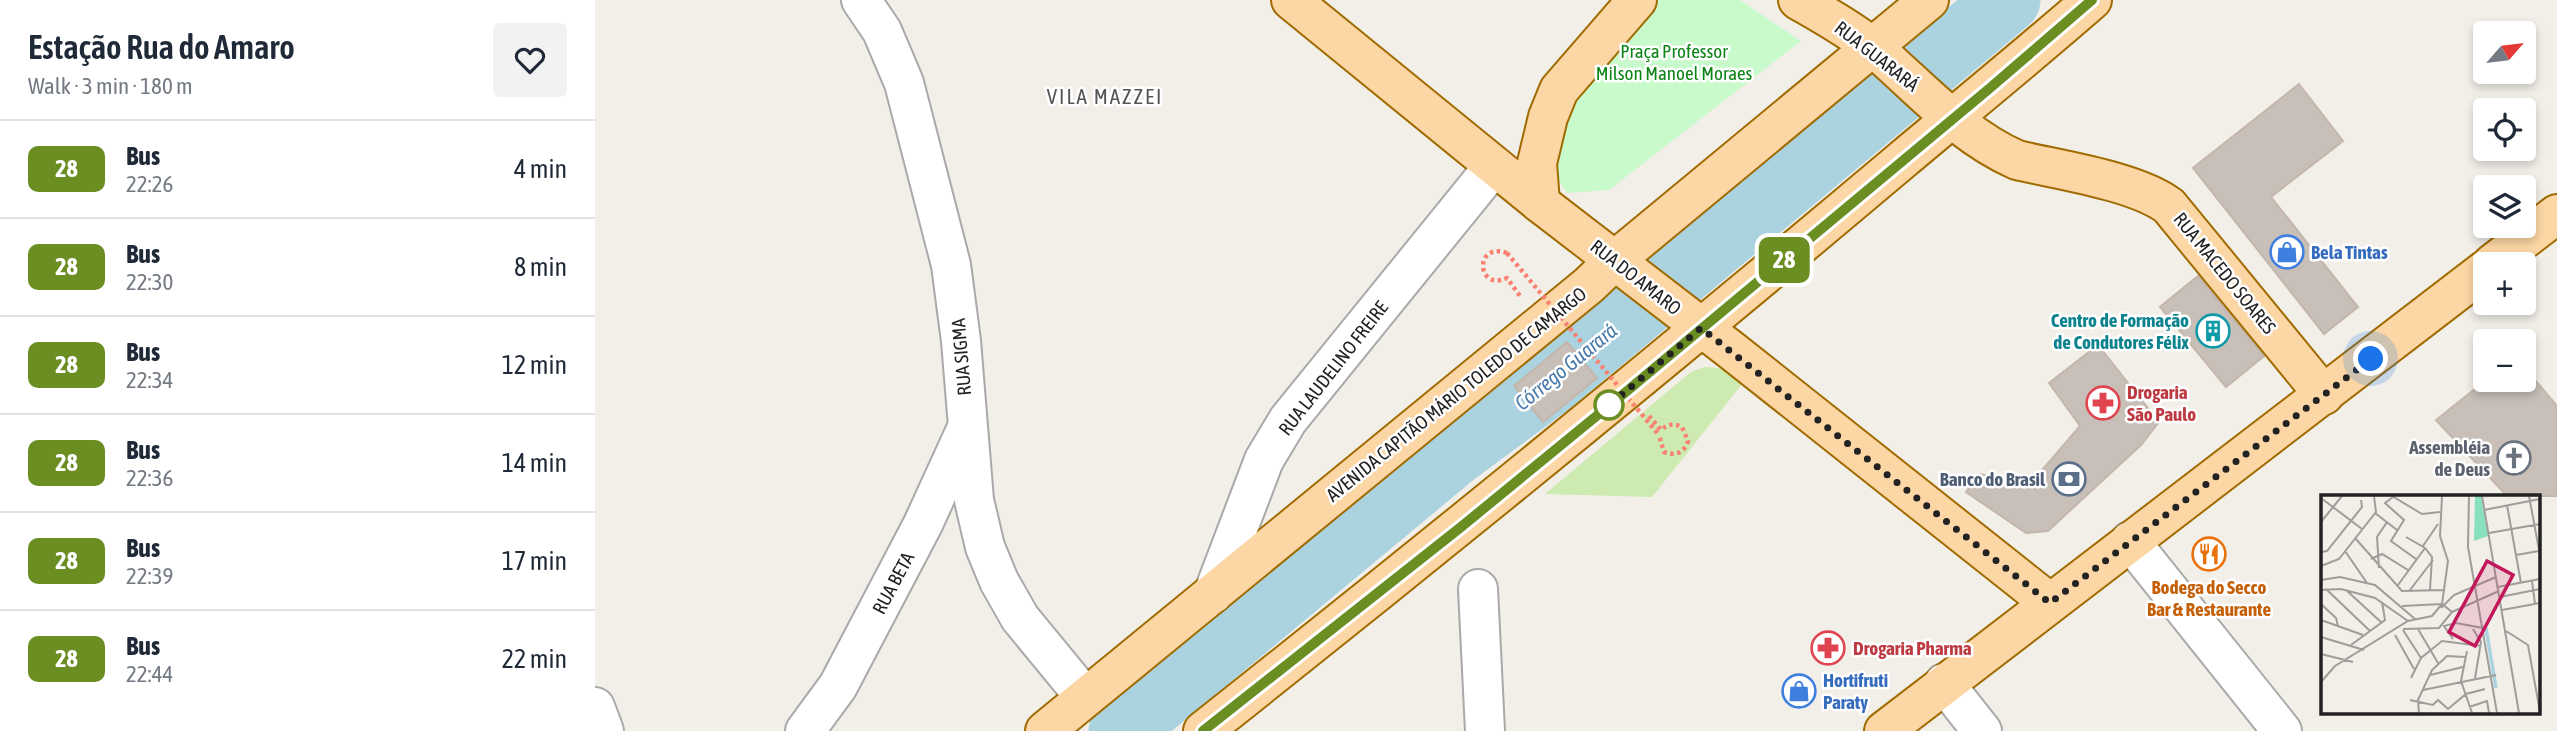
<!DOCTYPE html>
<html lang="en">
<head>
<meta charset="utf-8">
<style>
	:root { --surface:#fff; --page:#f2f2f3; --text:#1f2937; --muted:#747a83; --line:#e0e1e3 }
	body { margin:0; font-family:"Asap Condensed",sans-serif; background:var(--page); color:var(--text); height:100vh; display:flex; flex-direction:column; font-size:26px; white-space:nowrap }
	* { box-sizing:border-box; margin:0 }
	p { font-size:23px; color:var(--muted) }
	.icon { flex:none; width:38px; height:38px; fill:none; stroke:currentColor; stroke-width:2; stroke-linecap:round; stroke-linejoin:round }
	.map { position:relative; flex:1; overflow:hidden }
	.sheet { display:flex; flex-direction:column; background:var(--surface); width:595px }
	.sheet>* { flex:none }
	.badge { padding:0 14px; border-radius:10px; font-size:24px; line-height:46px }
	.needle { width:46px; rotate:62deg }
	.tools { position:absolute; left:1878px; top:21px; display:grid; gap:14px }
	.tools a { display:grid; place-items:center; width:63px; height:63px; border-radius:7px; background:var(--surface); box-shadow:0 4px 10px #0003; font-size:35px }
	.you { position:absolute; width:35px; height:35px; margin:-18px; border:5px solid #fff; border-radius:50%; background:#1a73e8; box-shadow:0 0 0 10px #1a73e833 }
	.map>.badge { position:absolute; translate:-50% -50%; box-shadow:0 0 0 4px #fff }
	.round { display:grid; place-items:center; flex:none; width:74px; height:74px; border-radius:7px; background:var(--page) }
	.head { display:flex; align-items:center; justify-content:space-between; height:119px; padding:0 28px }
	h1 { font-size:33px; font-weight:600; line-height:52px }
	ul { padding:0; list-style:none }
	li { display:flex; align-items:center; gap:21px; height:98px; padding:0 28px; border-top:2px solid var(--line) }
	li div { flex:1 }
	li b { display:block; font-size:26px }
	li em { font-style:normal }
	li .badge { min-width:77px; font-weight:700; text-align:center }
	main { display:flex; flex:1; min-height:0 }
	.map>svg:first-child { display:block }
</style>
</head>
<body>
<main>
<section class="sheet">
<div class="head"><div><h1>Estação Rua do Amaro</h1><p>Walk · 3 min · 180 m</p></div><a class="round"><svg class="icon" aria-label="heart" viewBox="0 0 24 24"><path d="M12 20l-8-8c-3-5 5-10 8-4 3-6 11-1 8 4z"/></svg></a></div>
<ul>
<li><span class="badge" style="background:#6b8e23;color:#fff">28</span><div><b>Bus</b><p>22:26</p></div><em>4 min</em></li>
<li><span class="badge" style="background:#6b8e23;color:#fff">28</span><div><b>Bus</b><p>22:30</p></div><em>8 min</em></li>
<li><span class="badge" style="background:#6b8e23;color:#fff">28</span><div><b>Bus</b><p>22:34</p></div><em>12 min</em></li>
<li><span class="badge" style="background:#6b8e23;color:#fff">28</span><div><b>Bus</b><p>22:36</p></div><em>14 min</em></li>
<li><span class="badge" style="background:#6b8e23;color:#fff">28</span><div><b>Bus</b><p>22:39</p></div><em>17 min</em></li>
<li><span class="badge" style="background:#6b8e23;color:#fff">28</span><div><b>Bus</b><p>22:44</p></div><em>22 min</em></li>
</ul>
</section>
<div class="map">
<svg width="1962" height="731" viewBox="0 0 1962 731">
	<rect width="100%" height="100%" fill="#f2efe9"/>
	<polygon fill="#cdebb0" points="1109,367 1124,368 1148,383 1057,497 950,494 1096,372"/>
	<polygon fill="#c8facc" points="1048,0 1145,0 1206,41 1014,190 972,193 958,172 956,119"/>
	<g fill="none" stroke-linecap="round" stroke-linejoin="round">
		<polyline stroke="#aad3df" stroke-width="65" points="526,731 860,453 956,382 1413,0"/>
	</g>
	<g fill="#c7bfb8" stroke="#c4b6ab" stroke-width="2">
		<polygon points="1704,84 1748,141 1676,197 1763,307 1729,334 1598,168"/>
		<polygon points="1603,276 1669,356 1631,387 1565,307"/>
		<polygon points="972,342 1002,378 948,422 919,386"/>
		<polygon points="1503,345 1564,422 1546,445 1453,531 1431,533 1371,492 1385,474 1435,484 1485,426 1454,383"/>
		<polygon points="1891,380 1940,380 1962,406 1962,496 1912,496 1841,420"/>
	</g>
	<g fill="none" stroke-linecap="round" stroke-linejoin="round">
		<defs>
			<g id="minor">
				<polyline points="266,0 287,31 309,83 356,265 366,341 379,500 390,547 404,581 425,618 490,697"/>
				<polyline points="1535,541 1687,731"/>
				<polyline points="883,589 890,731"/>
				<polyline points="618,594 669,460 693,420 899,166"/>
				<polyline points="1349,683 1387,731"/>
				<polyline points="0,707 9,731"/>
				<polyline points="210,731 243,686 328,524 371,430"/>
			</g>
			<g id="major">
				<polyline points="696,0 945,203 1136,350 1455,603"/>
				<path d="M1203,0c26,15 55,31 78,50 45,39 86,86 141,110 42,10 119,21 152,46l155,189"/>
				<polyline points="945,203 942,163 953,117 964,90 1042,0"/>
				<polyline points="1897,264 1962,214"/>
				<polyline points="450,731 994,285 1019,261 1334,0"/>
				<path d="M608,731c236,-187 469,-377 699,-571 63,-53 127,-105 190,-160"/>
				<polyline points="1289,731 1890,270"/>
			</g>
		</defs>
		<use href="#minor" stroke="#a9a9a9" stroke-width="42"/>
		<use href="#major" stroke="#a06b00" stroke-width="42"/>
		<g stroke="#fa8072" stroke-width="4.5" stroke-dasharray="3.5 3.5" stroke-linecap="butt">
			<path d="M912,253c-33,-12 -31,39 0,25l13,18"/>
			<path d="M1054,416l12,14c7,-6 12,-7 21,-3l6,14c-4,12 -12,15 -24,11l-5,-17"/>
		</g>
		<use href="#minor" stroke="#fff" stroke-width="38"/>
		<use href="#major" stroke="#fcd6a4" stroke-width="38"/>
		<polyline stroke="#fa8072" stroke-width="4.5" stroke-dasharray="3.5 3.5" stroke-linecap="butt" points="912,253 1064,435"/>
	</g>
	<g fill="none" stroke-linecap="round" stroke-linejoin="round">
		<defs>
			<polyline id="line" points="608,731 866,527 1032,391 1395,88 1497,0"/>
		</defs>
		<use href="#line" stroke="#fff" stroke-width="16"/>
		<use href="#line" stroke="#6b8e23" stroke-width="10"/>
		<polyline stroke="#222" stroke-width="7" stroke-dasharray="0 12.6" points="1014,405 1011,408 1106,328 1455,603 1776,359"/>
	</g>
	<defs>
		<symbol id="shop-ring" viewBox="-11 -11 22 22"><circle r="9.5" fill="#fff" stroke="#3f7fe0" stroke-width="1.5"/><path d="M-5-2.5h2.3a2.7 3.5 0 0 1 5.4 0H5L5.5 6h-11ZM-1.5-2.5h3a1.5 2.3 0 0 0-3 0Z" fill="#3f7fe0"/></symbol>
		<symbol id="building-ring" viewBox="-11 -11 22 22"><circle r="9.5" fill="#fff" stroke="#0f9aa8" stroke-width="1.5"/><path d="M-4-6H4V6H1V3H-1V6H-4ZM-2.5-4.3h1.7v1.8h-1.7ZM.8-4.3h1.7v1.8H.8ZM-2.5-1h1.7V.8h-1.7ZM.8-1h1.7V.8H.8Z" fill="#0f9aa8"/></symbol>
		<symbol id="pharmacy-ring" viewBox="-11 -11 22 22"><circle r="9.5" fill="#fff" stroke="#e0444e" stroke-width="1.5"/><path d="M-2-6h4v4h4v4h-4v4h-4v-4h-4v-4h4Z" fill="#e0444e"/></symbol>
		<symbol id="church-ring" viewBox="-11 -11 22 22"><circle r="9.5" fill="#fff" stroke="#6b7280" stroke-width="1.5"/><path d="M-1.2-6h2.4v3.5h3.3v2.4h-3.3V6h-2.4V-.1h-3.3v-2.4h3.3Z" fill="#6b7280"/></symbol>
		<symbol id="bank-ring" viewBox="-11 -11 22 22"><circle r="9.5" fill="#fff" stroke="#5c6f8a" stroke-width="1.5"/><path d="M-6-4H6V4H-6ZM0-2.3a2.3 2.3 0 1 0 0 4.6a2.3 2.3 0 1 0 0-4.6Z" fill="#5c6f8a"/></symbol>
		<symbol id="restaurant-ring" viewBox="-11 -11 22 22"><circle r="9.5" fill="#fff" stroke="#e8710a" stroke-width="1.5"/><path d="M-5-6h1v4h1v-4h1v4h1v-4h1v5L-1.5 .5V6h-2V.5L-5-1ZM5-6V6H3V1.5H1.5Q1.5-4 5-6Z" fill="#e8710a"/></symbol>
	</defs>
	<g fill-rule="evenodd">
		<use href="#shop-ring" x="1673" y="233" width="38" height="38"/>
		<use href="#building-ring" x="1599" y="312" width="38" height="38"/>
		<use href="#pharmacy-ring" x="1489" y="384" width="38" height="38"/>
		<use href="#church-ring" x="1900" y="439" width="38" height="38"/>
		<use href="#bank-ring" x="1455" y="460" width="38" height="38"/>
		<use href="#restaurant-ring" x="1595" y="535" width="38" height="38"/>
		<use href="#pharmacy-ring" x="1214" y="629" width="38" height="38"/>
		<use href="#shop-ring" x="1185" y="672" width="38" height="38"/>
	</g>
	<circle fill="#fff" stroke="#6b8e23" stroke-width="3.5" cx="1014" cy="405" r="14"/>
	<g text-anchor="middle" stroke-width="5" stroke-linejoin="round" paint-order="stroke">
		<g font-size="19" fill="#0c8416" stroke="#fff">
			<text x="1079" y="58">Praça Professor<tspan x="1079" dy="22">Milson Manoel Moraes</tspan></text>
		</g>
		<g font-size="19" fill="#222" stroke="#fff">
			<text transform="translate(1282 56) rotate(38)" y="7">RUA GUARARÁ</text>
			<text transform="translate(1630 273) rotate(51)" y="7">RUA MACEDO SOARES</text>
			<text transform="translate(1041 277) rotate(38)" y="7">RUA DO AMARO</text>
			<text transform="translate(366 357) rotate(-95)" y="7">RUA SIGMA</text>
			<text transform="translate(738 368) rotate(-52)" y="7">RUA LAUDELINO FREIRE</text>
			<text transform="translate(861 394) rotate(-39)" y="7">AVENIDA CAPITÃO MÁRIO TOLEDO DE CAMARGO</text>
			<text transform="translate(298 583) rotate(-62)" y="7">RUA BETA</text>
		</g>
		<g font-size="19" font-weight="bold" fill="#366cbe" stroke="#fff" text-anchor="start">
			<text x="1716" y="259">Bela Tintas</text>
			<text x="1228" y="687">Hortifruti<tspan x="1228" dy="22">Paraty</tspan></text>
		</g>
		<g font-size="19" font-weight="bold" fill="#0d838f" stroke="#fff" text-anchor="end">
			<text x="1594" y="327">Centro de Formação<tspan x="1594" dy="22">de Condutores Félix</tspan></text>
		</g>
		<g font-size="19" font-weight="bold" fill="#be3a42" stroke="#fff" text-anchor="start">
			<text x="1532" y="399">Drogaria<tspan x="1532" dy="22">São Paulo</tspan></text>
			<text x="1258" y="655">Drogaria Pharma</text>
		</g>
		<g font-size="19" font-weight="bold" fill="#5b616d" stroke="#fff" text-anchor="end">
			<text x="1895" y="454">Assembléia<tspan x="1895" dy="22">de Deus</tspan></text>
		</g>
		<g font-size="19" font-weight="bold" fill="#4e5e75" stroke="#fff" text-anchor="end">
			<text x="1450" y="486">Banco do Brasil</text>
		</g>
		<g font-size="19" font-weight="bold" fill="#c56008" stroke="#fff">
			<text x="1614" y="594">Bodega do Secco<tspan x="1614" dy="22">Bar &amp; Restaurante</tspan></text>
		</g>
		<g font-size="21" letter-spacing="2" fill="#555" stroke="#fff">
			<text x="510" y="104">VILA MAZZEI</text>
		</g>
		<g font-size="21" font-style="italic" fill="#4a7aab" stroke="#fff">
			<text transform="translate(971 367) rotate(-39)" y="7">Córrego Guarará</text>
		</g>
	</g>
	<g transform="translate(1726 495)">
		<rect width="219" height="219" fill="#f2efe9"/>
		<path d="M154,1h6l7,40 -14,5z" fill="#88e0be"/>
		<path fill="none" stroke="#aad3df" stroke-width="3.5" d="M165,133l10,60"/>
		<path fill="none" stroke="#9f9d99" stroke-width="2" d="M71,1l30,18 18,-2M148,1l-1,51 29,166M161,1l37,217M208,1l11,59M72,2l-8,6 19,17 -13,21 25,18M0,3l41,31M186,10l14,78M163,15l56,-11M54,18l22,17M0,27l21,-26M168,38l51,-9M85,42l19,11 7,9 -2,33M34,43l47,53 42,-1M102,51l15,-22M24,56l22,32M0,57l6,-1 35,-44 -1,-7M195,60l23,-4M50,64l11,-5 26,16M0,71l18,-7 37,-47 -2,-16M58,73l-2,-31 10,-15M0,85l19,-3 35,8 40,34M211,86l3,23M77,90l27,-37M177,92l42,-8M5,94l44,42M0,95l20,-1 34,9 33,23M25,95l35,32M89,95l23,-30M179,102l40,-8M0,109l15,14 2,8M81,111l40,-2 6,-43 -8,-25 2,-40M120,113l13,-13 42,-18M181,115l38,-7M131,117l47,-21M0,125l42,15M82,134l36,-1 13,-16M97,134l20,34M152,134l8,13 -6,36M82,135l18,28M185,136l22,14 12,67M74,140l19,34M0,142l43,13M132,144l-9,-13 12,-3 27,5M30,150l34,-25 -3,-18M146,156l-6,30 11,32M0,159l32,8M109,180l33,-8M90,183l10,-20 21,-17 39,5M0,187l14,-16 73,-45 24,-5 10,-12 10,8M102,195l73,-15M89,205l23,5 5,-5 10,9 18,-15 19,-5M148,212l18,-6 2,12M98,218l-1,-13 14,-30 15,-14 19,1"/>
		<path fill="#c2185b" fill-opacity="0.15" stroke="#c2185b" stroke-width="3.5" d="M166,66l26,14 -38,71 -26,-14z"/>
		<rect width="219" height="219" fill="none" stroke="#222" stroke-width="3.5"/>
	</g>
</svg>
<div class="tools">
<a><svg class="needle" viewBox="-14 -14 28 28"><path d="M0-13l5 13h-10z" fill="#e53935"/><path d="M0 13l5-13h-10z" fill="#747a83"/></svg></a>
<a><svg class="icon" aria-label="locate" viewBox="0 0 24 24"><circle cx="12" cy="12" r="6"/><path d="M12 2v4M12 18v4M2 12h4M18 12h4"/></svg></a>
<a><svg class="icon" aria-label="layers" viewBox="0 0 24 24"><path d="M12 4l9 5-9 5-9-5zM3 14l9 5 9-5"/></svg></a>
<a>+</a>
<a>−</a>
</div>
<div class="you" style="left:1776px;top:359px"></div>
<b class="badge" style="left:1189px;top:260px;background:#6b8e23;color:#fff">28</b>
</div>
</main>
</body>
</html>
